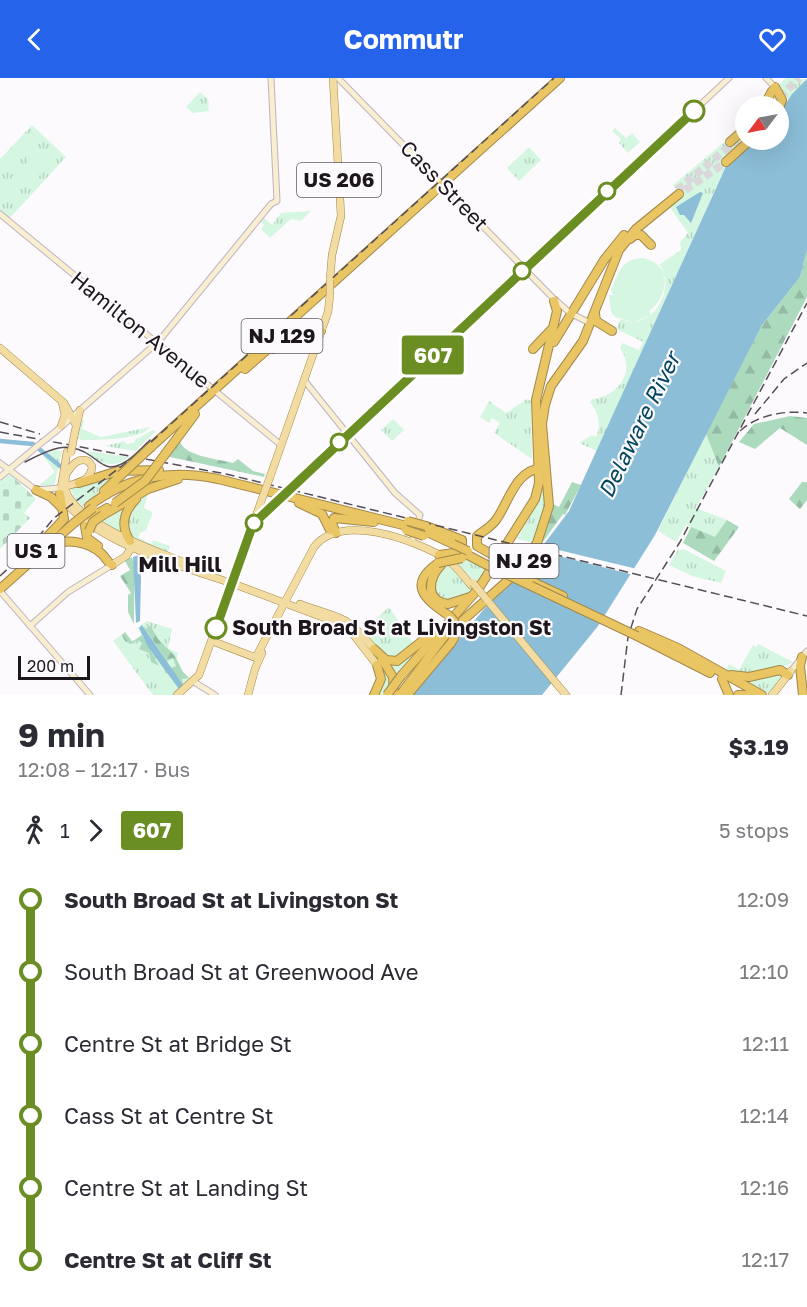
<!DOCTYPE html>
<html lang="en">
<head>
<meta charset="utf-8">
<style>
	:root { --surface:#fff; --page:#f2f2f3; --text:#2b2b33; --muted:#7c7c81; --accent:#2563eb }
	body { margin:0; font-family:"Golos Text",sans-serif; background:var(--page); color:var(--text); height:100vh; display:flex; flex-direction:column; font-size:22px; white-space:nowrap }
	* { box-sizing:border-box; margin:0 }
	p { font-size:20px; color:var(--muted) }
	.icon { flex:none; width:33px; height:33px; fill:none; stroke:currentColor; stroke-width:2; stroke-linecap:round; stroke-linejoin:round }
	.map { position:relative; height:617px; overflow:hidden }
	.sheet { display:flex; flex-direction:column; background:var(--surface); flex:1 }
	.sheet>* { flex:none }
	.badge { padding:0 12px; border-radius:4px; font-size:21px; line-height:39px }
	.needle { width:39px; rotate:238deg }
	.fabs { position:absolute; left:735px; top:18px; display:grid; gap:12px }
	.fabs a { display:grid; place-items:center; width:54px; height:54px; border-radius:50%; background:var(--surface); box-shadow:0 6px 24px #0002; font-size:30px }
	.scale { position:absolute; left:18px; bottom:15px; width:72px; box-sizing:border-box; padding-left:6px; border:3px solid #1d171d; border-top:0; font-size:16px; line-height:21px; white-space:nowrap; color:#1d171d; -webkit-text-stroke:4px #fdfafd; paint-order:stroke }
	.map>.badge { position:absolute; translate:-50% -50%; box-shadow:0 0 0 3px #fff }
	.legs { display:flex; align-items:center; gap:9px; height:66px; padding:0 18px; font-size:20px }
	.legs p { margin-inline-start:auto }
	.overview { display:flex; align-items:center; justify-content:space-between; height:102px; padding:0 18px }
	h1 { font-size:33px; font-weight:700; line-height:45px }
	ul { padding:0 18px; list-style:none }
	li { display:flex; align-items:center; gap:21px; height:72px; font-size:22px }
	li i { display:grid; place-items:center; width:9px; height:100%; margin:0 8px; background:currentColor }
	li i::after { content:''; width:15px; height:15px; margin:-8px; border:4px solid; border-radius:50%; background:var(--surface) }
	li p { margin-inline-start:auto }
	li:first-child i { background:linear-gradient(#0000 50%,currentColor 0) }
	li:last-child i { background:linear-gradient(currentColor 50%,#0000 0) }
	header { display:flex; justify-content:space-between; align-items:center; height:78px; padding:0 18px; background:var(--accent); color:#fff; font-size:27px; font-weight:700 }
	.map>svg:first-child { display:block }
</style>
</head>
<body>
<header><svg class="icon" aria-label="back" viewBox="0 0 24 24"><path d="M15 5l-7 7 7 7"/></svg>Commutr<svg class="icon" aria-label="heart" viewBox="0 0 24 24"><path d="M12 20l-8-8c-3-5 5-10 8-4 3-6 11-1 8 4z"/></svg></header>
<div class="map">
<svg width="807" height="617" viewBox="0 0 807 617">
	<defs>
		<pattern id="grass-tufts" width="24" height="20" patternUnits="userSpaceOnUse" patternTransform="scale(1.5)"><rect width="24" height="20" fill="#d5f6e1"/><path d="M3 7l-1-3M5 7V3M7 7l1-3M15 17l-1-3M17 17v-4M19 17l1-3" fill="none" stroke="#b6d2c1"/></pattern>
		<pattern id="forest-firs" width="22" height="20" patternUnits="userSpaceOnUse" patternTransform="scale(1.5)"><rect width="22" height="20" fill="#abdabd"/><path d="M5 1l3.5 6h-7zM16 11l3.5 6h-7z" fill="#93baa2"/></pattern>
		<pattern id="cemetery-stones" width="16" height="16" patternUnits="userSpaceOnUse" patternTransform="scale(1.5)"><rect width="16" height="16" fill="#d5f6e1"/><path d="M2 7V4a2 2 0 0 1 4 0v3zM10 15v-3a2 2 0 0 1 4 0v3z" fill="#b6d2c1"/></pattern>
	</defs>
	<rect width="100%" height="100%" fill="#fdfafd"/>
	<g fill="url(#grass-tufts)">
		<polygon points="786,0 807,1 784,25 778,8"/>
		<polygon points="200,14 208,21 209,33 193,35 186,29"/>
		<polygon points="32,47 66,79 9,141 0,134 0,81"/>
		<polygon points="615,50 626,60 632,55 640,64 628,75 619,65 621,61 612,53"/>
		<path d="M745,51l1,11 -25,36 -124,275 -18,-8 13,-8 4,2c6,-13 2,-24 -6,-35l2,-3c25,-2 45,-27 28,-51l2,-5 17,7 4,-8 -27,-13 5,-10c22,9 41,-9 44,-31 2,-8 -2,-16 -5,-24l21,-14 -1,-8 8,-9 -19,-27 12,-10 -8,-11 55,-46z"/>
		<polygon points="529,69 541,82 519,103 507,90"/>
		<polygon points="311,133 301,143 291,141 270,160 261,151 264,147 260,143 263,139 272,147 281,135"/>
		<polygon points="527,321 531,323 532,381 494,355 500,345 492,340 489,345 480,339 489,323 506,335"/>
		<path d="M79,340l5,2 -2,9 19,8 49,-10c-8,13 -53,13 -68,13l-5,-2z"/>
		<polygon points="393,341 404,352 392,363 381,352"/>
		<polygon points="153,352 156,353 135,373 105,368 124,363 127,366 133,365 136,361"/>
		<polygon points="706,356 719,389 696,430 727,442 716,460 686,447 676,464 658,453"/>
		<polygon points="53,372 62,373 54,409 37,409 55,394 43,378"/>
		<path d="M87,373l42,6c-15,12 -30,8 -42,-6z"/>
		<polygon points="120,395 83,428 75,421 70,410"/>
		<path d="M542,398l4,30 -12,37 -17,-4c12,-21 24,-38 25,-63z"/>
		<polygon points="148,415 144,430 152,434 152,437 146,452 140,455 138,460 152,466 153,462 170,468 167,476 133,462 127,454 129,430"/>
		<polygon points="136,419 122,457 99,442"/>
		<polygon points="514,468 529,472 515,491 503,482"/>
		<polygon points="684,471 726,493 721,505 692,498 669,487 678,472"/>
		<polygon points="466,481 489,491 478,507 457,485 459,482"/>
		<polygon points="448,485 473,514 457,524 436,521 431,504 437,493"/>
		<path d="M389,529l29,43 -35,45h-6c13,-21 -8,-40 -20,-59z"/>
		<polygon points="147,543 172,551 168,570 178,575 177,581 183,594 192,603 172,617 153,617 113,563 125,554 133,563 142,557 137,550"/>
		<path d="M758,566l35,18c-18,11 -46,13 -67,9l3,-7 10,6 14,-25 3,2z"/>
		<polygon points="779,594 783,596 768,616 733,599"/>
	</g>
	<g fill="url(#forest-firs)">
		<polygon points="807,172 807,219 719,389 706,356 762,247 800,199"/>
		<polygon points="790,338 807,340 807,367 780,350 755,371 739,364 754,346"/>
		<path d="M180,363c3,15 39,18 53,22l5,-4 15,12 12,3 -1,3 -94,-20 -2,-4z"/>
		<polygon points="572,404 581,407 565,437 563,436 542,465 553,426 559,429"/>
		<polygon points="802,404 807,404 807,422 800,431 789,421"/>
		<polygon points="727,442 739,449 714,483 683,465 691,449 715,459"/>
		<polygon points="132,479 134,488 134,546 128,534 128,517 131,515 120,498 130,492 125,483"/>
		<polygon points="150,547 158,561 174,577 183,594 189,600 182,601 183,607 171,590 176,588 173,580 167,583 144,549 148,551"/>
		<polygon points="125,554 132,564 142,557 159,588 151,584 149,575 139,571 142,565 138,562 131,566 125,563 122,557"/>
	</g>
	<polygon fill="url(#cemetery-stones)" points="10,396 36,421 24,435 30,440 0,471 0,404"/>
	<g fill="#d5f6e1">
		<path d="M34,69l17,17 -16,16c-10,-11 -10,-22 -1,-33z"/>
		<path d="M643,180c31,6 25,40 6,53l2,4 -17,7 -19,-5 -4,-5 -2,-17h4l-2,-4c7,-18 10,-32 32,-33z"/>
	</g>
	<g fill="#8cbed8">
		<polygon points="807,1 807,172 800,199 762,247 655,457 598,548 542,617 412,617 484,531 526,490 569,433 727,86 752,62 778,62 779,36 792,16"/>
		<polygon points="700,114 703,115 691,145 684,137 680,137 676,129"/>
		<polygon points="139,477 141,500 140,543 136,545 133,479"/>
		<polygon points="142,547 183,607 179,611 148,569 139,550"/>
	</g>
	<polygon fill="#fdfafd" points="538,467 637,491 634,497 535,472"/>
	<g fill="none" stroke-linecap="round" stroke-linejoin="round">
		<polyline stroke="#8cbed8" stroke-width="4.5" points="0,363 33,366 60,388"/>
		<g stroke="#dbd8db" stroke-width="8" stroke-dasharray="8 4" stroke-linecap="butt">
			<polyline points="771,28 799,0"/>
			<polyline points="677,112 737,62"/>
			<polyline points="685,112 726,84"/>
		</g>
		<defs>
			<g id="secondary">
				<polyline points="338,0 550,217 570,235 590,245"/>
				<polyline points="766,0 775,9 773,12"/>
				<polyline points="0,136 281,367"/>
				<polyline points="304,302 395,415 420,437 412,464"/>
				<polyline points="55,354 159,263 271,126 277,123 271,0"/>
				<polyline points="0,385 36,412 60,410"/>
				<polyline points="0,399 35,370"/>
				<polyline points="295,405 729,0"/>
				<polyline points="254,445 278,421"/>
				<polyline points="0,513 90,617"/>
				<polyline points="30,548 68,514 112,487"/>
				<polyline points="791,593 807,573"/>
				<polyline points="194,604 215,617"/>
			</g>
			<g id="primary">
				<polyline points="330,202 332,177 341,138 333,0"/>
				<polyline points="0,270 64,325 76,347"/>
				<polyline points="61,348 65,337 62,324"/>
				<polyline points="74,358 80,332"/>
				<path d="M67,374l-7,42c27,47 125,73 174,90 34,13 69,26 104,39l15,11 24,31"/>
				<path d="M66,395c-1,8 -2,16 2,23 19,32 87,54 120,68"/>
				<polyline points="270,399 328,234 330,217"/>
				<path d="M62,409c12,-3 30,-5 30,-21l-4,-5c-10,-4 -16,4 -21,12"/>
				<polyline points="112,487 126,478 133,467"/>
				<polyline points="487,522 566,617"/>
				<path d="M300,526c42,16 44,8 74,45"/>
				<polyline points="212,563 259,581"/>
				<path d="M256,579l58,-110c27,-35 100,-7 131,11 11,7 18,18 26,27"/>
				<polyline points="177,617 199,597 262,421"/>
				<polyline points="248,617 255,591 262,575"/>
				<polyline points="772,617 791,593"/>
			</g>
			<g id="highway">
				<polyline points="775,9 782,22 778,33"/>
				<polyline points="764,28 772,13"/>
				<polyline points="730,64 746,50"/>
				<polyline points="726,84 750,62"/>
				<polyline points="630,161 635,157 641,157 651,167"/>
				<polyline points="595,235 596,243 612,253"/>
				<polyline points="554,264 604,182 624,157"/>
				<path d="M273,271c16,-11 27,-25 48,-18"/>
				<polyline points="533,271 551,252"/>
				<polyline points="245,291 276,264"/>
				<polyline points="151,369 560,0"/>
				<polyline points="166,375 195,336"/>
				<polyline points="79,405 118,393 159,392"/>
				<polyline points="36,412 51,419 62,430"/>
				<polyline points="104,413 121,397"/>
				<polyline points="299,425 322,436 330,452"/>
				<path d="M89,428c39,-30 81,-37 129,-27l189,47"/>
				<polyline points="103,437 148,411 178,401"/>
				<polyline points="92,439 107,430"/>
				<polyline points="85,448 87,460 98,468"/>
				<polyline points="426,448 462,462 462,468 454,475 439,477"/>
				<polyline points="425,453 453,466"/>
				<polyline points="336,455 332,445 334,440 374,444"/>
				<path d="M130,463c-10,-15 -6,-30 6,-42"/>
				<path d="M52,467c15,-7 37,-3 50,9 4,4 5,8 10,11"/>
				<polyline points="464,475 485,486"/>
				<path d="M491,476l-14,-8v-10c6,-5 14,-9 19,-16 13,-18 19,-50 46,-52"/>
				<polyline points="26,481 64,441 60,416"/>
				<path d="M438,485c-31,22 -13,36 10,52"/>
				<path d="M441,487c-13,14 -16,36 7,39l22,-7"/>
				<polyline points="529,502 563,518"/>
				<polyline points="0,511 74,445"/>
				<polyline points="639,553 678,570 762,617"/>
				<polyline points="637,558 710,595"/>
				<polyline points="374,571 386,582 397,583 430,557"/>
				<polyline points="802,579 800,588 803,617"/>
				<polyline points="382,581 393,599 394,617"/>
				<polyline points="731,597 749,599 780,592 788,597"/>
				<polyline points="401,598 479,510 535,421 539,405 536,322 557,233 554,223"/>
				<polyline points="722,601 729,617"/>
				<polyline points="409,615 451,565"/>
				<polyline points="374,617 381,601 377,587"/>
				<polyline points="400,617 443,560 514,497 537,465 549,428 542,346 545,327 551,308 583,263 619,172 636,151 679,116"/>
				<polyline points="738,617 753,617"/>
			</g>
		</defs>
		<use href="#secondary" stroke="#c1b2c1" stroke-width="7"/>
		<use href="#primary" stroke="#a2884a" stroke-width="8"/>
		<use href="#highway" stroke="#a2884a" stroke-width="10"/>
		<use href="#secondary" stroke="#f8eed0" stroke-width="5"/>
		<use href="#primary" stroke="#f2dca1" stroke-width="7"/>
		<use href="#highway" stroke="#e9c563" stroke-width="8"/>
		<path stroke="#554f55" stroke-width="1.5" d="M25,384c23,-12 42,-23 66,-6 6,4 12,11 20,11 15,-1 29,-17 39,-27"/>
		<g stroke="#554f55" stroke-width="1.5" stroke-dasharray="9 4.5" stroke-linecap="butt">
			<polyline points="755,336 784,301 807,285"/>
			<polyline points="0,344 40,356"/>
			<path d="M740,353c17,-16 45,-21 67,-18"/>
			<polyline points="0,354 226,396 807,538"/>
			<polyline points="0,498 24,476 54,440 140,374 554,0"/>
			<polyline points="621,617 628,559 637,531 680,464 807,225"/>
		</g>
		<defs>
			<g id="secondary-bridge">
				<polyline points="35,370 55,354"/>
				<polyline points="278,421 295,405"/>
			</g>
			<g id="primary-bridge">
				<polyline points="330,217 330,202"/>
				<polyline points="71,375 74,358"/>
				<polyline points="262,421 270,399"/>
				<polyline points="473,505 487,522"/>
			</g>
			<g id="highway-bridge">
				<polyline points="121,397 151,369"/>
				<polyline points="115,425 145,403 166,375"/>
				<polyline points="408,443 426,448"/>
				<polyline points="74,445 93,430"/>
				<polyline points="406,452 424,458"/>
				<polyline points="89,453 93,444 103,437"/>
				<polyline points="453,466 468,473"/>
				<polyline points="491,476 529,502"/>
				<polyline points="438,485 462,480"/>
				<polyline points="485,486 637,558"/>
				<path d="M448,537c11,8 10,18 3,28"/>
				<polyline points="387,617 401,598"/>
			</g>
		</defs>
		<use href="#secondary-bridge" stroke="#c1b2c1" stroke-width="7" stroke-linecap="butt"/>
		<use href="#primary-bridge" stroke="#a2884a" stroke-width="8" stroke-linecap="butt"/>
		<use href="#highway-bridge" stroke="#a2884a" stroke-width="10" stroke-linecap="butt"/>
		<use href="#secondary-bridge" stroke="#f8eed0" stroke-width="5"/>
		<use href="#primary-bridge" stroke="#f2dca1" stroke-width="7"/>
		<use href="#highway-bridge" stroke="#e9c563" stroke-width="8"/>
	</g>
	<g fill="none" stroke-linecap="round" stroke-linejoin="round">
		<defs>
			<polyline id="line-1" points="216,550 253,446 694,33"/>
		</defs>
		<use href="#line-1" stroke="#fff" stroke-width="14"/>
		<use href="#line-1" stroke="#6b8e23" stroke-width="9"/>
	</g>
	<g fill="#fff" stroke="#6b8e23" stroke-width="3">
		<circle cx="694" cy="33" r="10"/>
		<circle cx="607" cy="113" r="8"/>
		<circle cx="522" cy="193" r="8"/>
		<circle cx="339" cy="364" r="8"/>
		<circle cx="254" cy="445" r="8"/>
		<circle cx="216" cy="550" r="10"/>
	</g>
	<g text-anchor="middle" stroke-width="4.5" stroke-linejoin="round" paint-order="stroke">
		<g fill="#fdfafd" stroke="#605b60" stroke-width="1.5">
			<rect x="297" y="85" width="84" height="34" rx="4.5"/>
			<rect x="241.5" y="241" width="81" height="34" rx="4.5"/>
			<rect x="7.5" y="456" width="57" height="34" rx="4.5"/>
			<rect x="489.5" y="466" width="69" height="34" rx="4.5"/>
		</g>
		<g font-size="20" font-weight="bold" fill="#1d171d">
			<text x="339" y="109">US 206</text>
			<text x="282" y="265">NJ 129</text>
			<text x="36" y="480">US 1</text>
			<text x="524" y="490">NJ 29</text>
		</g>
		<g font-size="21" fill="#1d171d" stroke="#fdfafd">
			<text transform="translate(444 108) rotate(46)" y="7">Cass Street</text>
			<text transform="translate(140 252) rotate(39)" y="7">Hamilton Avenue</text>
		</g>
		<g font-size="21" font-weight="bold" fill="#1d171d" stroke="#fdfafd" text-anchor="start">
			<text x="232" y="557">South Broad St at Livingston St</text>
		</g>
		<g font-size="22" font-style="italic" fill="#00455f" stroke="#fdfafd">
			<text transform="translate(639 347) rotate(-64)" y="8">Delaware River</text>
		</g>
		<g font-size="22" font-weight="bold" fill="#1d171d" stroke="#fdfafd">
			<text x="180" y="494">Mill Hill</text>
		</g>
	</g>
</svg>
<div class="fabs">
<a><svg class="needle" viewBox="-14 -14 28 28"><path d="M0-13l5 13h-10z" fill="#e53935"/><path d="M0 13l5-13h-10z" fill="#7c7c81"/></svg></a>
</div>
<div class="scale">200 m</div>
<b class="badge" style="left:433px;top:277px;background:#6b8e23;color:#fff">607</b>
</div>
<section class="sheet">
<div class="overview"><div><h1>9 min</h1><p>12:08 – 12:17 · Bus</p></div><b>$3.19</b></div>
<div class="legs"><svg class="icon" aria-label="walk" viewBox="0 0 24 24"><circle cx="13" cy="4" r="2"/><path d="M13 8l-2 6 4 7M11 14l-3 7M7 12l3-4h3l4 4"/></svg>1<svg class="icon" aria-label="forward" viewBox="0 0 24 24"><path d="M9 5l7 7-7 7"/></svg><b class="badge" style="background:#6b8e23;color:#fff">607</b><p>5 stops</p></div>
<ul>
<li><i style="color:#6b8e23"></i><b>South Broad St at Livingston St</b><p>12:09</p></li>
<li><i style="color:#6b8e23"></i><span>South Broad St at Greenwood Ave</span><p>12:10</p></li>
<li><i style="color:#6b8e23"></i><span>Centre St at Bridge St</span><p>12:11</p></li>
<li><i style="color:#6b8e23"></i><span>Cass St at Centre St</span><p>12:14</p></li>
<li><i style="color:#6b8e23"></i><span>Centre St at Landing St</span><p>12:16</p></li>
<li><i style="color:#6b8e23"></i><b>Centre St at Cliff St</b><p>12:17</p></li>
</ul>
</section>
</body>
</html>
